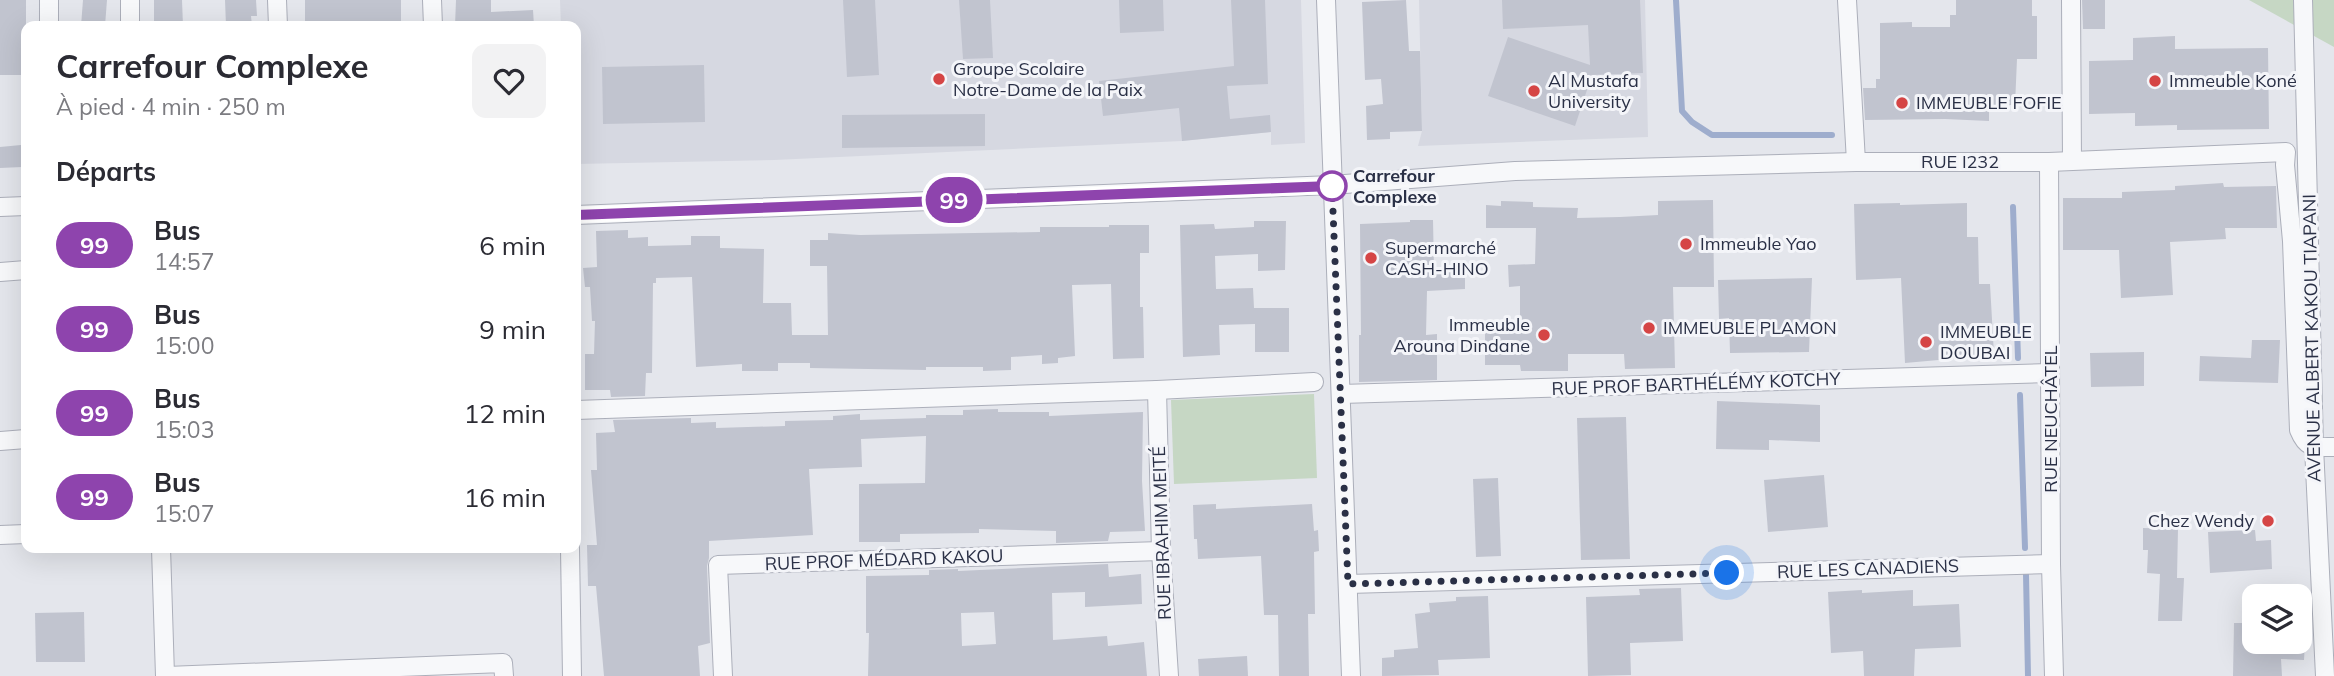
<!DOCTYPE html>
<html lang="fr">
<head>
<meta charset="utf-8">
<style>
	:root { --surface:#fff; --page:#f2f2f3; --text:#2b2b33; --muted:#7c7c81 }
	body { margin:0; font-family:Mulish,sans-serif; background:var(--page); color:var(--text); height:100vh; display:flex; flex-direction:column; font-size:26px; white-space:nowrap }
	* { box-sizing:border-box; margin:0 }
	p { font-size:23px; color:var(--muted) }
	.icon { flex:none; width:38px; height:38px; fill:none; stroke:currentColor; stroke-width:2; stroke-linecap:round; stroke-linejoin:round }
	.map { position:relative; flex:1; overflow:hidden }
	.sheet { position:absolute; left:21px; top:21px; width:560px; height:532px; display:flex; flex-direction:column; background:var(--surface); border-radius:14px; box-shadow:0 7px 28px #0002 }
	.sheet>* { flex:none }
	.badge { padding:0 14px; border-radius:23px; font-size:24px; line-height:46px }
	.fabs { position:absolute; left:2242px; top:584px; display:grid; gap:14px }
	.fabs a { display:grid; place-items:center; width:70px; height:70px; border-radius:14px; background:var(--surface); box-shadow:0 7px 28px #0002; font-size:35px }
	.you { position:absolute; width:35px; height:35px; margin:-18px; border:5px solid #fff; border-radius:50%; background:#1a73e8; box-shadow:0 0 0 10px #1a73e833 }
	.map>.badge { position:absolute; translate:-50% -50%; box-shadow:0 0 0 4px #fff }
	h2 { padding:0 35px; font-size:26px; line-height:63px }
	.round { display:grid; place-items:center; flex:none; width:74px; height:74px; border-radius:14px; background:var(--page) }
	.summary { display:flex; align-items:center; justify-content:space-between; height:119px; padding:0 35px }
	h1 { font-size:33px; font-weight:700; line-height:52px }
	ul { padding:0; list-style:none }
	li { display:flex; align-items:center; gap:21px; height:84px; padding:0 35px }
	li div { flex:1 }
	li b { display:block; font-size:26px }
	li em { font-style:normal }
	li .badge { min-width:77px; font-weight:700; text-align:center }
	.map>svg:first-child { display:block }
</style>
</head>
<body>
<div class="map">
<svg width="2334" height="676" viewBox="0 0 2334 676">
	<rect width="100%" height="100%" fill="#e4e6ec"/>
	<g fill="#d6d8e1">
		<polygon points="560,0 1301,0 1305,143 1271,145 1271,132 1182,141 774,160 576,164 576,26 561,26"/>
		<polygon points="1419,0 1645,0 1648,137 1418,146 1422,131"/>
	</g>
	<g fill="#c6d7c4">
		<polygon points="2249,0 2334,0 2334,47"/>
		<polygon points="1314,394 1317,478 1174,484 1171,400"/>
	</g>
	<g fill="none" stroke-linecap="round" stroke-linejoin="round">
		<g stroke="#9eadcd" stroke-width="6">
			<polyline points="1676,0 1682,111 1692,122 1712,135 1832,135"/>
			<polyline points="2013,207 2018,358"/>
			<polyline points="2020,395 2025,548"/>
			<polyline points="2026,574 2028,676"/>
		</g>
	</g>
	<g fill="#c1c4cf" fill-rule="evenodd">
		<rect x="0" y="0" width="26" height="75"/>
		<polygon points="83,0 107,0 105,26 81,26"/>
		<polygon points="154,0 182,0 183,26 154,26"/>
		<polygon points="225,0 256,0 257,16 251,16 252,26 226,26"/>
		<rect x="305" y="0" width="96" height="26"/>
		<polygon points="456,0 491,0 491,12 533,10 534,26 478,26 477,21 477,26 455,26"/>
		<polygon points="843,0 875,0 879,75 847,77"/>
		<polygon points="959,0 990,0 993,58 963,59"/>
		<polygon points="1119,0 1163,0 1164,31 1120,33"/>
		<polygon points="1231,0 1265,0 1268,84 1227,86 1230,119 1270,115 1271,132 1182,141 1179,108 1103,116 1099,81 1234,66"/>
		<polygon points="1406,0 1409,51 1420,51 1422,131 1390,132 1390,139 1367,140 1366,106 1383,104 1381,79 1365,80 1362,2"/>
		<polygon points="1502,0 1640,0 1643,73 1592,75 1575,126 1488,96 1508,37 1590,65 1588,25 1503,29"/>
		<polygon points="1956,0 2032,0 2032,16 2037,16 2037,59 2017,59 2015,105 1989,105 1989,121 1945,119 1865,120 1863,88 1876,88 1876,79 1880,79 1880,23 1912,22 1912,27 1950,27 1950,15 1956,15"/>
		<polygon points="2082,0 2105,0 2105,29 2083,29"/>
		<polygon points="2175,36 2175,49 2268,48 2269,129 2177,130 2177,125 2135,126 2135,113 2089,114 2089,61 2133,60 2133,38"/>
		<polygon points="704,65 705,122 603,124 602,67"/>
		<polygon points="985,114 985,146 842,148 842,115"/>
		<polygon points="21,145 22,167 0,168 0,147"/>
		<polygon points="2223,183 2224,187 2276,186 2277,228 2225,228 2226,239 2170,242 2173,295 2121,298 2119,250 2063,250 2063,198 2122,198 2122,192 2175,190 2175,186"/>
		<polygon points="1713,200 1714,287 1673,287 1675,368 1625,369 1624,354 1568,354 1568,371 1521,371 1520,365 1485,365 1485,321 1520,321 1520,286 1509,287 1508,265 1535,264 1536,228 1486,228 1486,205 1501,206 1501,201 1533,202 1533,207 1578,208 1577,218 1620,217 1658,215 1658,201"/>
		<polygon points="1900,203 1900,205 1967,203 1967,237 1978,237 1979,284 1990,284 1994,355 1905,363 1901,278 1856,280 1854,204"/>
		<polygon points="1410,220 1433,220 1434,269 1465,268 1465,289 1427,291 1426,335 1437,334 1437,380 1359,382 1359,335 1361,335 1360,224 1410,222"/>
		<polygon points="1254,221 1286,221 1285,270 1258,271 1258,254 1215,256 1216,289 1253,288 1254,308 1289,308 1289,352 1255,352 1255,324 1219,325 1220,355 1183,357 1180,225 1214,224 1215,229 1254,227"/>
		<polygon points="1109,225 1149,225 1149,253 1140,253 1140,307 1143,307 1144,358 1113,359 1111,284 1072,285 1075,356 1058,358 1058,363 1042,364 1042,355 1011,357 1011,370 983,371 983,367 926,367 926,370 810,368 810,363 778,363 778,371 742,371 742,364 696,367 692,277 656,278 656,283 653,283 652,373 646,373 645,396 611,397 610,390 585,390 585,354 594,354 595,321 592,321 590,287 585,287 583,268 597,267 596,231 628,230 628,238 648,237 648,246 691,245 691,236 720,236 720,248 764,249 763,303 791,303 792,335 828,335 827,266 810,266 810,240 828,240 828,233 860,235 1040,232 1040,227 1109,227"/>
		<polygon points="1812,278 1809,352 1730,353 1729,318 1719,319 1718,280"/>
		<polygon points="2252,340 2280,340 2278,383 2199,381 2200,356 2251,358"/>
		<polygon points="2144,352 2144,386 2091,387 2090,353"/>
		<polygon points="1717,401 1820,405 1820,442 1769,440 1769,450 1716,449"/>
		<polygon points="998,409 998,412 1049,412 1049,416 1143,412 1142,481 1145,531 1110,532 1108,541 1056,543 1056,531 979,529 979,533 900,534 900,542 859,542 859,484 925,483 926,436 861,439 862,467 809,469 813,535 709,541 709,558 707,566 710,643 698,646 700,676 604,676 596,586 588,586 587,545 597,545 591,470 597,470 596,433 615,432 613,420 691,418 691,423 716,422 716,428 785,426 785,421 833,420 833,416 860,414 860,420 926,418 926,415 963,415 963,410"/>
		<polygon points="1626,417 1630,559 1581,560 1577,418"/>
		<polygon points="1824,475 1828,527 1768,532 1764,480"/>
		<polygon points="1498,478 1501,556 1476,557 1473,479"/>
		<polygon points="1216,504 1216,509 1312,504 1314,531 1318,530 1319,551 1314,552 1315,614 1308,614 1309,676 1279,676 1278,615 1264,615 1261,556 1198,559 1197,539 1194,539 1193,505"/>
		<polygon points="2143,528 2178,529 2177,578 2184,578 2182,621 2158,621 2160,574 2147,573 2148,550 2143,550"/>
		<polygon points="2255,530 2256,541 2271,540 2272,569 2210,573 2208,532"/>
		<path d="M1108,564l1,13 32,-3 1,30 -57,3v-15l-33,1 1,47 54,-4 1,10 36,-4 3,34h-279l1,-43h-3v-57l63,-1v-5l29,-1v2zM994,612l2,32 -34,2 -1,-33z"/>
		<polygon points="1681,588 1683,641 1630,643 1631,675 1588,676 1586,597 1640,595 1639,589"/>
		<polygon points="1862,590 1862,593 1913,590 1913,606 1959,604 1961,647 1915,649 1914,676 1864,676 1863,651 1831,653 1828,592"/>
		<polygon points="1488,596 1490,658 1438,660 1439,675 1382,676 1382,658 1394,657 1394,650 1418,648 1415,614 1430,612 1429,603 1456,601 1456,597"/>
		<polygon points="84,612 85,662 36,662 35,613"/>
		<polygon points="2234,623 2254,623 2254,642 2305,642 2304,660 2281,659 2282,676 2233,676"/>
		<polygon points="1247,656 1248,676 1199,676 1198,659"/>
	</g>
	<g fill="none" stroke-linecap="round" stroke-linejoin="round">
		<defs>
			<g id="minor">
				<polyline points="49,0 49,26"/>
				<polyline points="130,0 130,26"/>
				<polyline points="277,0 278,26"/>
				<polyline points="432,0 433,26"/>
				<polyline points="1326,0 1351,676"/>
				<polyline points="1847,0 1856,162"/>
				<polyline points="2071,0 2072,160"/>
				<polyline points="2303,0 2314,447 2325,676"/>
				<polyline points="2049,162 2051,564 2054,676"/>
				<polyline points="0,207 26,206"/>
				<path d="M576,215l756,-30 183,-14 341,-9h193l237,-10 -1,13 7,76 7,189c8,20 16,17 35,17"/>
				<polyline points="0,272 26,270"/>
				<polyline points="1157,390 1161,551 1169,676"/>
				<polyline points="1341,394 2050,373"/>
				<polyline points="576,410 1157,390 1314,382"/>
				<polyline points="0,441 26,439"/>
				<polyline points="0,535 26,534"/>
				<polyline points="161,548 165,676"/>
				<polyline points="570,548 572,676"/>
				<polyline points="1348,584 2051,564"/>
				<polyline points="167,676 503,663 504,676"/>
				<polyline points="723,676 718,565 1161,551"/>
			</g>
		</defs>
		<use href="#minor" stroke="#acafba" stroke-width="20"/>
		<use href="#minor" stroke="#f7f8fa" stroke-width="18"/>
	</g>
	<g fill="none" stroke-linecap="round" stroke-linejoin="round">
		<defs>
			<polyline id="line" points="576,215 1332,186"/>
		</defs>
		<use href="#line" stroke="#fff" stroke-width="16"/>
		<use href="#line" stroke="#8e44ad" stroke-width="10"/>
		<polyline stroke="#2a3046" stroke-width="7" stroke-dasharray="0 12.6" points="1332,186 1348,584 1727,573"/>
	</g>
	<g fill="#d54545" stroke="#f4f5f9" stroke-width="2.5">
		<circle cx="939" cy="79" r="7"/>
		<circle cx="2155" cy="81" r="7"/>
		<circle cx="1534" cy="91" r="7"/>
		<circle cx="1902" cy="103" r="7"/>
		<circle cx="1686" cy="244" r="7"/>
		<circle cx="1371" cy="258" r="7"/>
		<circle cx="1649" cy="328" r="7"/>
		<circle cx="1544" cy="335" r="7"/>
		<circle cx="1926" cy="342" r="7"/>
		<circle cx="2268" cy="521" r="7"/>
	</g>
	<circle fill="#fff" stroke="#8e44ad" stroke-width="3.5" cx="1332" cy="186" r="14"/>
	<g text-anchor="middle" stroke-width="6" stroke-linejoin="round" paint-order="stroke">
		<g font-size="18" fill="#2a3046" stroke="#f4f5f9" text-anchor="start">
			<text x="953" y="75">Groupe Scolaire<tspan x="953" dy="21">Notre-Dame de la Paix</tspan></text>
			<text x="1548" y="87">Al Mustafa<tspan x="1548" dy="21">University</tspan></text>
			<text x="2169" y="87">Immeuble Koné</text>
			<text x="1916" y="109">IMMEUBLE FOFIE</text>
			<text x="1700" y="250">Immeuble Yao</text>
			<text x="1385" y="254">Supermarché<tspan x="1385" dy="21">CASH-HINO</tspan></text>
			<text x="1530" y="331" text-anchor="end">Immeuble<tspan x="1530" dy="21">Arouna Dindane</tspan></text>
			<text x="1663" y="334">IMMEUBLE PLAMON</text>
			<text x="1940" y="338">IMMEUBLE<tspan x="1940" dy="21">DOUBAI</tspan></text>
			<text x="2254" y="527" text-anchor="end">Chez Wendy</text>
		</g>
		<g font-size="18" fill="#2a3046" stroke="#f4f5f9">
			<text x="1960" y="168">RUE I232</text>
			<text transform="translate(2312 338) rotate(-91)" y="6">AVENUE ALBERT KAKOU TIAPANI</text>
			<text transform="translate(1696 384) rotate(-2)" y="6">RUE PROF BARTHÉLÉMY KOTCHY</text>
			<text transform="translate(2051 419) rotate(-90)" y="6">RUE NEUCHÂTEL</text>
			<text transform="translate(1162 533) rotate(-92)" y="6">RUE IBRAHIM MEITÉ</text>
			<text transform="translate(884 560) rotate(-2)" y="6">RUE PROF MÉDARD KAKOU</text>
			<text transform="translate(1868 569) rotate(-2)" y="6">RUE LES CANADIENS</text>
		</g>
		<g font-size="18" font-weight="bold" fill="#2a3046" stroke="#f4f5f9" text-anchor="start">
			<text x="1353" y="182">Carrefour<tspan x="1353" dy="21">Complexe</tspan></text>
		</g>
	</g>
</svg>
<div class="fabs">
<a><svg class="icon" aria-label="layers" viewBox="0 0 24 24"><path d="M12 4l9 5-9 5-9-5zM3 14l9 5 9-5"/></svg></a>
</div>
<div class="you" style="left:1727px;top:573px"></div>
<b class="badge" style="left:954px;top:200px;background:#8e44ad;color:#fff">99</b>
<section class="sheet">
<div class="summary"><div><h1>Carrefour Complexe</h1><p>À pied · 4 min · 250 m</p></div><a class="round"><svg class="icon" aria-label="heart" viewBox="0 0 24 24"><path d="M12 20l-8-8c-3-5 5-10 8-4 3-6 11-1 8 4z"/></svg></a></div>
<h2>Départs</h2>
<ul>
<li><span class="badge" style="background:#8e44ad;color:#fff">99</span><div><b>Bus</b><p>14:57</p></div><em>6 min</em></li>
<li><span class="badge" style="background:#8e44ad;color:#fff">99</span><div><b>Bus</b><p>15:00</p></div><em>9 min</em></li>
<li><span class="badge" style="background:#8e44ad;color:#fff">99</span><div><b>Bus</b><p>15:03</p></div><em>12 min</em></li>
<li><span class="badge" style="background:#8e44ad;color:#fff">99</span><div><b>Bus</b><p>15:07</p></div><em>16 min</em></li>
</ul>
</section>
</div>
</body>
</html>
